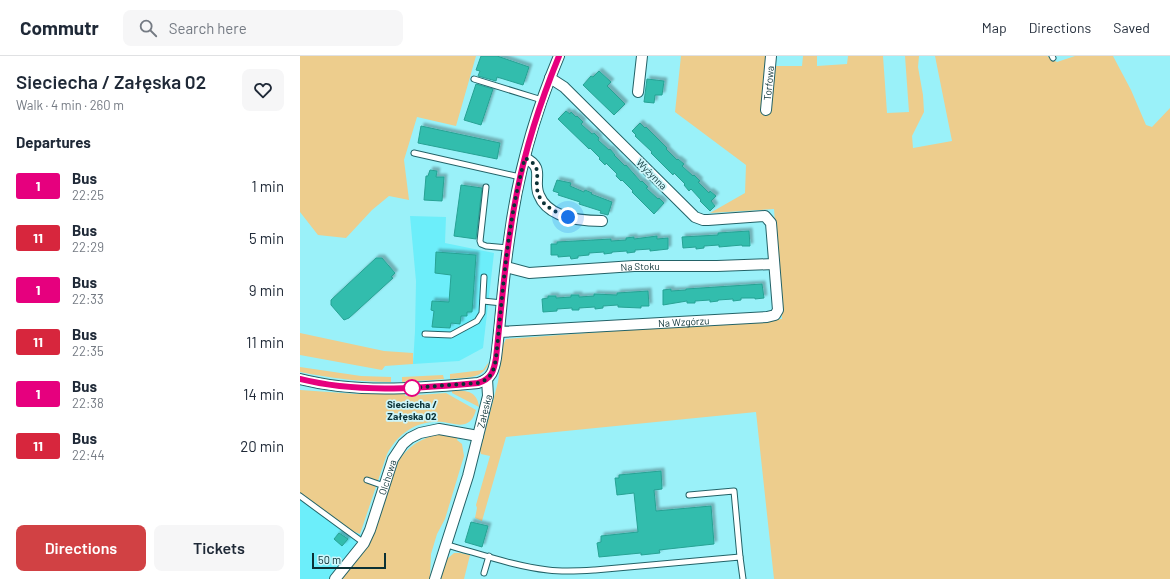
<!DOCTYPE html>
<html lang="en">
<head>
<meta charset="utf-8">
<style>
	:root { --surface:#fff; --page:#f6f6f7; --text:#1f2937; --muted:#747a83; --line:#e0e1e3; --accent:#d14144 }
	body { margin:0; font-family:Barlow,sans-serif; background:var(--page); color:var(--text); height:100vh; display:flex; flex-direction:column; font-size:15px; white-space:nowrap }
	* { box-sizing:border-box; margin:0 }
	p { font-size:13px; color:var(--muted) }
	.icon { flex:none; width:22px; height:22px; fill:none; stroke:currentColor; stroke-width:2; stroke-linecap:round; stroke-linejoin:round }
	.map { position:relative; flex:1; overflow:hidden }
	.panel { display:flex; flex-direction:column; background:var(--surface); width:300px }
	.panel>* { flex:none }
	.badge { padding:0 8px; border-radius:3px; font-size:14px; line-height:26px }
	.scale { position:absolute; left:12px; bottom:10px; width:74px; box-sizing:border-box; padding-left:4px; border:2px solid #0b3135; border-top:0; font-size:11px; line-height:14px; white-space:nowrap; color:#0b3135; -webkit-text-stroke:3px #cdf6fa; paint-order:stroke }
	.you { position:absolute; width:20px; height:20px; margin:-10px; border:3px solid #fff; border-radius:50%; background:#1a73e8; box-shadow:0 0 0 6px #1a73e833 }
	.map>.badge { position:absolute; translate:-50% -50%; box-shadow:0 0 0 2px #fff }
	h2 { padding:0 16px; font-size:15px; line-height:36px }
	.round { display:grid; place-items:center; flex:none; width:42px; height:42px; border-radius:8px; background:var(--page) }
	.overview { display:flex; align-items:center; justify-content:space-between; height:68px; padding:0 16px }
	h1 { font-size:19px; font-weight:600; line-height:30px }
	.primary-button { display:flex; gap:8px; margin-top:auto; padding:8px 16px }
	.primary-button a { flex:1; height:46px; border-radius:8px; background:var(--accent); color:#fff; font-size:16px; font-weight:600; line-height:46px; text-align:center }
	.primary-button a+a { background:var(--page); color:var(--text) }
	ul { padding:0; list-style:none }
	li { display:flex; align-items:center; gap:12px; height:52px; padding:0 16px }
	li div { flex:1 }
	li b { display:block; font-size:15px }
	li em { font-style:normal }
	li .badge { min-width:44px; font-weight:700; text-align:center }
	header { display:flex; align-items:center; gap:24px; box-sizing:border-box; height:56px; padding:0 20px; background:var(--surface); border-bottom:1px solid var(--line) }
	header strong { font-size:19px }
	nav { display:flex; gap:22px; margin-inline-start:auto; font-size:14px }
	.search { width:280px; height:36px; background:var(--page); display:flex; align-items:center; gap:10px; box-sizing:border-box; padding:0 14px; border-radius:8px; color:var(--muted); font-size:15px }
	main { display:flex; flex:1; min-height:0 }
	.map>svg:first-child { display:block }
</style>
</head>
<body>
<header>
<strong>Commutr</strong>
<div class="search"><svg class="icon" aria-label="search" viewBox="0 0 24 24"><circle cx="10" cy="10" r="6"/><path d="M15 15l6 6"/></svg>Search here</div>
<nav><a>Map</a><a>Directions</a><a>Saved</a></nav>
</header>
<main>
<section class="panel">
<div class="overview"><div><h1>Sieciecha / Załęska 02</h1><p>Walk · 4 min · 260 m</p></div><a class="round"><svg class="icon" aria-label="heart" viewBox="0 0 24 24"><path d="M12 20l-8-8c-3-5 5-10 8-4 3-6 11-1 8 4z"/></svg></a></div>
<h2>Departures</h2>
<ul>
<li><span class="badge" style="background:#e6007e;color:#fff">1</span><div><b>Bus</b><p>22:25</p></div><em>1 min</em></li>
<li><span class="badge" style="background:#d7263d;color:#fff">11</span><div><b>Bus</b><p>22:29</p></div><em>5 min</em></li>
<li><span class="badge" style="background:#e6007e;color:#fff">1</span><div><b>Bus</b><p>22:33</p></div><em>9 min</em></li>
<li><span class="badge" style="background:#d7263d;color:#fff">11</span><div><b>Bus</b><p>22:35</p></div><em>11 min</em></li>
<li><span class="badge" style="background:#e6007e;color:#fff">1</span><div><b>Bus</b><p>22:38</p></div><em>14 min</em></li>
<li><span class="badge" style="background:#d7263d;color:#fff">11</span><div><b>Bus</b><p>22:44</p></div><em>20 min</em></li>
</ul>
<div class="primary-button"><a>Directions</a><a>Tickets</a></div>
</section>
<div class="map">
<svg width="870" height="523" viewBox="0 0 870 523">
	<defs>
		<filter id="shadow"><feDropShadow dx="3" dy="-3" stdDeviation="1" flood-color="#0004"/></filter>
	</defs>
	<rect width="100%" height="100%" fill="#9af1f9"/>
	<g fill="#6ceefa">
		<polygon points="110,160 146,161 145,187 194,197 183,292 159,305 113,308 115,275 116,225"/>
		<polygon points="0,437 52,475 60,478 68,489 41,523 0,523"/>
	</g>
	<g fill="#edcd8d">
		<polygon points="0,0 176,0 156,70 117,61 104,104 109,144 89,140 72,154 46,182 18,179 0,156"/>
		<polygon points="381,0 468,0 474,10 502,10 503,0 517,0 517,10 547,8 548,0 583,0 587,57 609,56 605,0 619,0 618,11 623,39 624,56 612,80 613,92 652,85 635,0 747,0 757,6 775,0 813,0 831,34 846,69 852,71 870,52 870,523 474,523 456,356 206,381 182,465 175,462 177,452 176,449 190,400 181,398 180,395 198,326 203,289 206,283 482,263 474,153 410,157 445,137 446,109 375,56"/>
		<polygon points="0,277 84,295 113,297 113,308 85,310 82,314 0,299"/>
		<path d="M189,306c-5,18 -24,15 -39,17v-5l33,-4z"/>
		<path d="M0,311l61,9 30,1v5c-31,0 -61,-4 -91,-10z"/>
		<polygon points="143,319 144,323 102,326 102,321"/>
		<path d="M0,334l57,4h48v2l41,-3 30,17c-2,6 -4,12 -11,14 -7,2 -15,-1 -22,-2 -25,-2 -44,10 -56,32l-27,80 -8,-3 -52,-38z"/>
		<path d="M152,335c13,-1 25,-1 27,16l-27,-14z"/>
		<path d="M140,378l18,3 -1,3 5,4 2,12 -19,63 -8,15 -6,20 -1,25h-89l27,-34 6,-13 24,-70c10,-16 23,-24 42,-28z"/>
		<polygon points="154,497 160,497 170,499 164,523 140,523 147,503"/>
	</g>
	<g fill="#33bdad" stroke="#26a294" filter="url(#shadow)">
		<polygon points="181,0 197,0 229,11 223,29 197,21 196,25 178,20 180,15 176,14"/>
		<polygon points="299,15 311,26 307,30 325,48 314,59 283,29 291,20 293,21"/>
		<polygon points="347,23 364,25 362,39 355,39 354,47 344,46"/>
		<polygon points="176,28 193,33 181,69 164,64"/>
		<polygon points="266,55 270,58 271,56 276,61 277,60 283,66 281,68 292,78 294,77 299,82 298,84 309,94 310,93 315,99 314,99 325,110 326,109 341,126 342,125 348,131 346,132 358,143 359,142 364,147 354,158 332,136 333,135 322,124 321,125 316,120 317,118 306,107 305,109 299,103 300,102 290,92 289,93 258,63"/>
		<polygon points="340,67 345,72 346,71 367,92 366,93 377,104 378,103 384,108 382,110 393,120 394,119 400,125 398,126 409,137 410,135 416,140 411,145 415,150 410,155 400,145 401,144 391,133 389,135 384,129 385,128 374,117 373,119 351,97 352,96 335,80 336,79 332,75"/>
		<polygon points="121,70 200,87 197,103 118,87"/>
		<polygon points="130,114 137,115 136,121 144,121 142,145 124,144 126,120 128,120"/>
		<polygon points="257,124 271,127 270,130 284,136 285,134 292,137 291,138 312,146 308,159 300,157 301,155 279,148 280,146 258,139 259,137 253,135"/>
		<polygon points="161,129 182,132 176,183 154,180"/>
		<polygon points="449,175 450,190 442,190 442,189 419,191 419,189 404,190 404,192 396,193 396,191 383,192 382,181 418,179 418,177"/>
		<polygon points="357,180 357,183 368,182 368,193 350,195 350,193 335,194 335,196 327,197 327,195 312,196 312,197 304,198 304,196 289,197 289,199 278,200 278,202 271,203 270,200 258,201 258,199 251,199 251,188 257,188 257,186 311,183 311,185 326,184 326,182 334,181 334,183"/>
		<polygon points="136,196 176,199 172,256 167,256 167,260 161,260 160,268 151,267 150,272 132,271 134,255 131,254 132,245 149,246 151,219 135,217"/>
		<polygon points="76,202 82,202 95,217 91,221 93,222 49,262 44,264 31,249 31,244"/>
		<polygon points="462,228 464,242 455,243 455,242 441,242 441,244 433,245 433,243 418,244 418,245 410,246 410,244 395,245 395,247 387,247 387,245 363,249 363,234 371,233 371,235 386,234 386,233"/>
		<polygon points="348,235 349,250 341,250 341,252 318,251 318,249 303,250 303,252 295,253 295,251 279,252 279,254 272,254 272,252 257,253 257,255 243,256 242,243 248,242 248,240 256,240 256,242 271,241 271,239 279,239 279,241 294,240 294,238 317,239 317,237"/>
		<polygon points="361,415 362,433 354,434 356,455 411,450 414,488 359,494 360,497 341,499 341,497 299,501 297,487 301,486 301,480 338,476 334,437 317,439 315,422 319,422 319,419"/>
		<polygon points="171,466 188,470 182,491 165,486"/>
		<polygon points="39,477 48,483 42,490 34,483"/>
	</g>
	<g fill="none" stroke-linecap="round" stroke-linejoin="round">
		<defs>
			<g id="lane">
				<polyline points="752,0 753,2"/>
				<polyline points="174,23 242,44"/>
				<polyline points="114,97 220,121"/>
				<polyline points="186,131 180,185 181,188 186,190 208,192"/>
				<polyline points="183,245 202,247"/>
				<polyline points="125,278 151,279 177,265 182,257 184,221"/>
				<polyline points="67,424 84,430"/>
				<polyline points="389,439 434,435 440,501"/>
				<polyline points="0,440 64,487"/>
				<path d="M147,489c33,9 67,21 101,25 16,2 31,1 47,0l145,-13 3,22"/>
				<polyline points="184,517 189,500"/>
			</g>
			<g id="street">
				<polyline points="338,36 342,0"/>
				<path id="s1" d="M466,54l5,-54"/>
				<path d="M225,102c21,10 7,22 14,37 9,23 42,26 63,26"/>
				<path id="s2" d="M206,211l23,6 105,-7h83l57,-2"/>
				<path id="s3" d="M199,276l268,-15 8,-2 3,-5 -7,-87 -6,-7 -57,4h-5l-8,-3 -131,-130 -14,-9"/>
				<path d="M0,323c58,15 120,9 178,4 14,-4 16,-13 18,-25 5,-40 7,-79 13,-118 8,-63 25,-125 50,-184"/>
				<path id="s4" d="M35,523l29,-36 6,-13 23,-71 10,-15 7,-6 10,-5 19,-4 39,7"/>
				<path id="s5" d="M135,523l33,-103 20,-80 -1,-17"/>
			</g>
		</defs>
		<use href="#lane" stroke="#236267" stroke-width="7"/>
		<use href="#street" stroke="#236267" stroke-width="12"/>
		<use href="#lane" stroke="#fff" stroke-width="5"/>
		<use href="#street" stroke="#fff" stroke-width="10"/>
	</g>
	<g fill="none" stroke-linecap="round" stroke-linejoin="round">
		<defs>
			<path id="line" d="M0,323c58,15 120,9 178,4 14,-4 16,-13 18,-25 6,-56 10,-111 21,-166 9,-46 24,-92 42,-136"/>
		</defs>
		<use href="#line" stroke="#fff" stroke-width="9"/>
		<use href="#line" stroke="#e6007e" stroke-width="6"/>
		<path stroke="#0b3135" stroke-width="4" stroke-dasharray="0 7.2" d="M112,332h-3l69,-5c14,-4 16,-13 18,-25 7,-67 11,-135 29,-200 21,10 7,22 14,38 5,11 18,17 29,21"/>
	</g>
	<circle fill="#fff" stroke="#e6007e" stroke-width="2" cx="112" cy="332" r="8"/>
	<g text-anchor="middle" stroke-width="3.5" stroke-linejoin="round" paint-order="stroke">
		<g font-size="10" fill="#0b3135" stroke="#cdf6fa">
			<text dy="4" stroke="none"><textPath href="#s1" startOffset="27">Torfowa</textPath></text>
			<text transform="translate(352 118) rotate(45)" y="4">Wyżynna</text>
			<text dy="4" stroke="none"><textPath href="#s2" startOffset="135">Na Stoku</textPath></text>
			<text dy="4" stroke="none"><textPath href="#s3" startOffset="185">Na Wzgórzu</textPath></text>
			<text dy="4" stroke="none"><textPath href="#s5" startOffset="175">Załęska</textPath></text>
			<text dy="4" stroke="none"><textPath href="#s4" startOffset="116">Olchowa</textPath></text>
		</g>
		<g font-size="10" font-weight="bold" fill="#0b3135" stroke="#cdf6fa">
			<text x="112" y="352">Sieciecha /<tspan x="112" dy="12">Załęska 02</tspan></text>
		</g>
	</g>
</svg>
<div class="scale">50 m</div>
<div class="you" style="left:268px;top:161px"></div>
</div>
</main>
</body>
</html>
